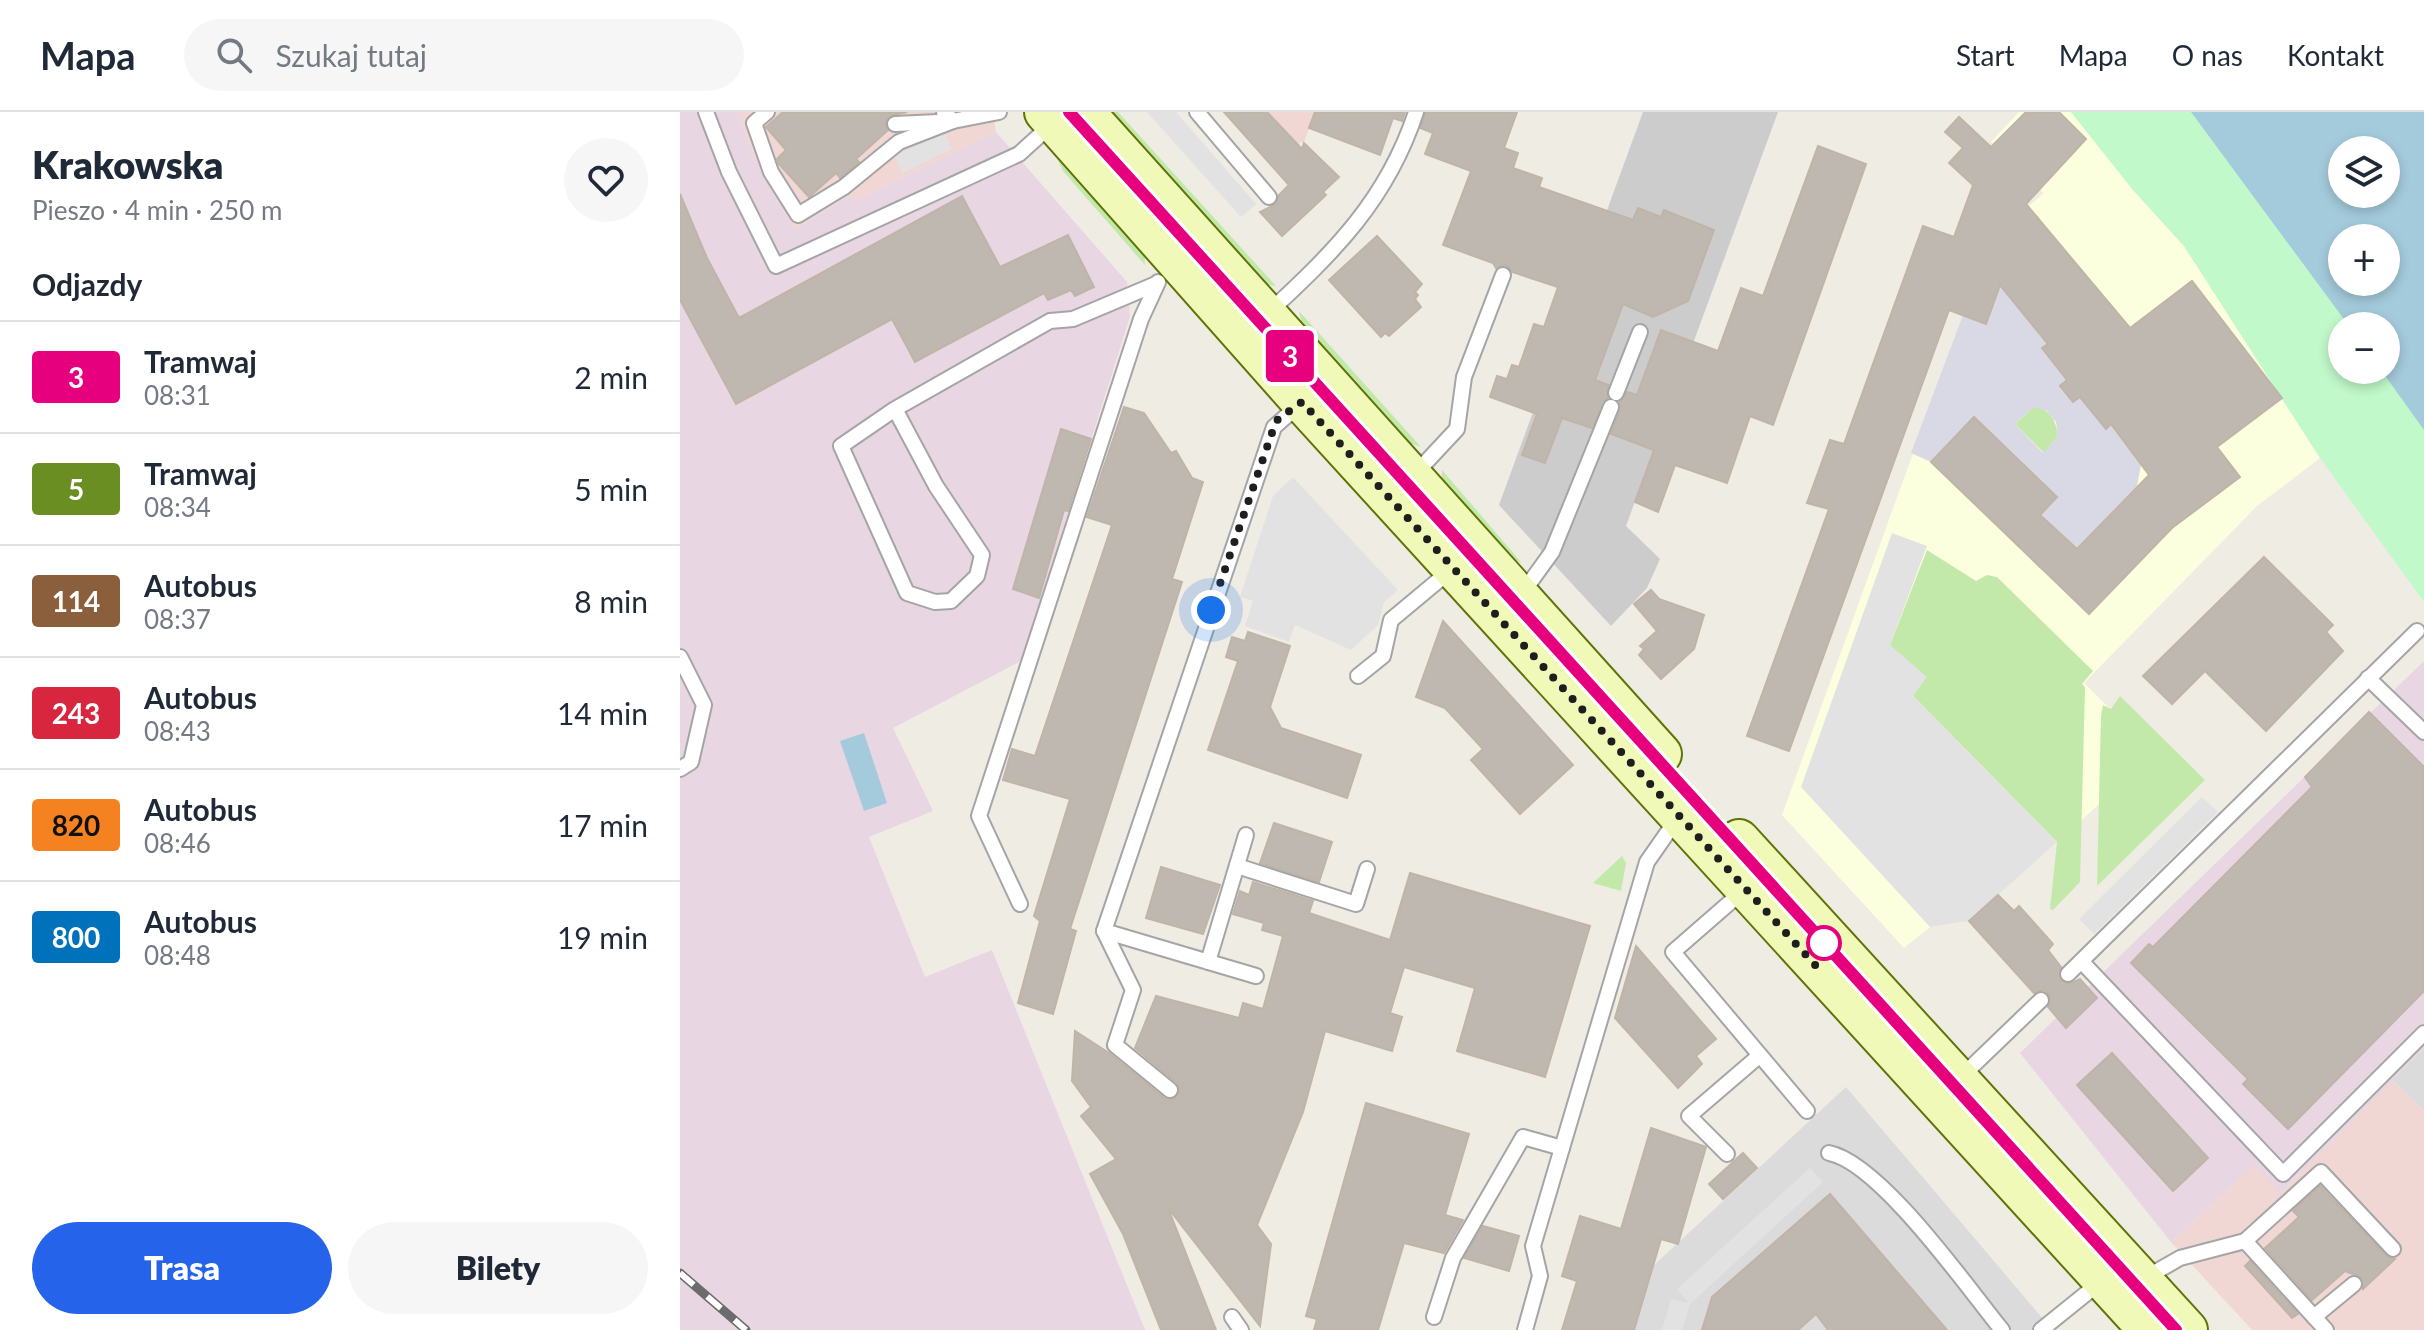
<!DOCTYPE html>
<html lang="pl">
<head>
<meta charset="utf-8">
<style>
	:root { --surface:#fff; --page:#f6f6f7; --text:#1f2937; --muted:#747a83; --line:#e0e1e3; --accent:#2563eb }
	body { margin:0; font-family:Lato,sans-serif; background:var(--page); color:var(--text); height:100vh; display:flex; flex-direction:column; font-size:30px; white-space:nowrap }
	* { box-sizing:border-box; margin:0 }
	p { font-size:26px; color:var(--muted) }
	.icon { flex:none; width:44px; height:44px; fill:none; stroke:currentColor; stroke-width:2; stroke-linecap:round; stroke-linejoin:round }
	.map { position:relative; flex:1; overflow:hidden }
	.drawer { display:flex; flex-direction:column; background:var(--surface); width:680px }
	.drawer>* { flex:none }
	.badge { padding:0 16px; border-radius:6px; font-size:28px; line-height:52px }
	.buttons { position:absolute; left:1648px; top:24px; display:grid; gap:16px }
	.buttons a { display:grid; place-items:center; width:72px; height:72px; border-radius:50%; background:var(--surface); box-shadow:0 4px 12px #0003; font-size:40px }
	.you { position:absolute; width:40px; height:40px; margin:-20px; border:6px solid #fff; border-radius:50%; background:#1a73e8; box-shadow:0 0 0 12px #1a73e833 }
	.map>.badge { position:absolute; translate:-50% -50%; box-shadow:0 0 0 4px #fff }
	h2 { padding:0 32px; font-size:30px; line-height:72px }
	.round { display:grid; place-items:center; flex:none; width:84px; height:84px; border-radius:42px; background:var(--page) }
	.summary { display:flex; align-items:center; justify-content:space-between; height:136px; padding:0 32px }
	h1 { font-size:38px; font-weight:800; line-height:60px }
	.primary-button { display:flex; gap:16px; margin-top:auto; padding:16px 32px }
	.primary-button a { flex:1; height:92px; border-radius:48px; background:var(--accent); color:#fff; font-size:32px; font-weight:800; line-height:92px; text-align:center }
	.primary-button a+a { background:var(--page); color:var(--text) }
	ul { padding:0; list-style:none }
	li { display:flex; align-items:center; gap:24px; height:112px; padding:0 32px; border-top:2px solid var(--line) }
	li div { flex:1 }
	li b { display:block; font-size:30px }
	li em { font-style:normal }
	li .badge { min-width:88px; font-weight:700; text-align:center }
	header { display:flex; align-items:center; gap:48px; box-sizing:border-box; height:112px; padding:0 40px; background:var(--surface); border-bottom:2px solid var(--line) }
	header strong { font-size:38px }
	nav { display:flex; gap:44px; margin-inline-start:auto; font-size:28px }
	.search { width:560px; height:72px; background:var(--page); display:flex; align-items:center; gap:20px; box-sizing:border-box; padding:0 28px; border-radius:44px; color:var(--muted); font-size:30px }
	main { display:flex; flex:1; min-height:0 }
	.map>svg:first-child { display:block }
</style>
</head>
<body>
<header>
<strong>Mapa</strong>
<div class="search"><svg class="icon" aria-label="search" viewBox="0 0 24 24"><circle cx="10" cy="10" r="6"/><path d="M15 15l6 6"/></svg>Szukaj tutaj</div>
<nav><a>Start</a><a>Mapa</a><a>O nas</a><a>Kontakt</a></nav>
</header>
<main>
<section class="drawer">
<div class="summary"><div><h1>Krakowska</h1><p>Pieszo · 4 min · 250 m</p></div><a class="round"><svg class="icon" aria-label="heart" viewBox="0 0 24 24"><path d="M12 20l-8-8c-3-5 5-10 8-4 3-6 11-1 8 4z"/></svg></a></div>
<h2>Odjazdy</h2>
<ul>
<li><span class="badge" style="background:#e6007e;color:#fff">3</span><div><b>Tramwaj</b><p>08:31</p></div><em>2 min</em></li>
<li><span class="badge" style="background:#6b8e23;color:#fff">5</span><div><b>Tramwaj</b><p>08:34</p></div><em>5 min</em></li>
<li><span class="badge" style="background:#8b5e3c;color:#fff">114</span><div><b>Autobus</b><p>08:37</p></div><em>8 min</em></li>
<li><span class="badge" style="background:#d7263d;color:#fff">243</span><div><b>Autobus</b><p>08:43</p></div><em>14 min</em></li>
<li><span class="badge" style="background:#f58220;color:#111">820</span><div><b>Autobus</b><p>08:46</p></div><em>17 min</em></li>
<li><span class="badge" style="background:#0072bc;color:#fff">800</span><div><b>Autobus</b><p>08:48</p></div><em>19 min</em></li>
</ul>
<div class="primary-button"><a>Trasa</a><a>Bilety</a></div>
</section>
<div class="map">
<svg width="1744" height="1218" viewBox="0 0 1744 1218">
	<rect width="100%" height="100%" fill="#efece4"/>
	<g fill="#dcdbdb">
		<polygon points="1744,936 1744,999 1712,968"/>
		<polygon points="1166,975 1364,1208 1368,1218 954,1218 973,1154"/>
	</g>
	<g fill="#f0d7d3">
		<polygon points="57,0 313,0 316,20 174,89 168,83 115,118 79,56"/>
		<polygon points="588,0 635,0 624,30 616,32"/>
		<polygon points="1712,968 1744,999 1744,1218 1572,1218 1491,1130 1572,1056 1577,1056 1601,1081"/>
	</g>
	<g fill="#e8d6e3">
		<polygon points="0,0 57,0 79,56 115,118 169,83 174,89 316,20 447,170 450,205 341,549 213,616 253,699 189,725 245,865 312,838 465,1218 0,1218"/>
		<polygon points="1744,549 1744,936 1600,1082 1577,1056 1572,1056 1491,1130 1340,941"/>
	</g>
	<polygon fill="#fcffdd" points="1339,0 1391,0 1453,78 1504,134 1640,346 1577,394 1404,571 1475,642 1289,809 1250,815 1224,836 1102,703 1311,126 1364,81 1311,30"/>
	<polygon fill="#ccc" points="963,0 1098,0 946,414 980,447 967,476 931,514 819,393"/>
	<g fill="#c3e9aa">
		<polygon points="426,0 438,0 596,174 580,171"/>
		<polygon points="375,42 464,138 465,153 383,59"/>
		<polygon points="619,199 741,335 722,328 622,214"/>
		<path d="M1354,295c17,2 22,14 24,29l-14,17 -29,-29z"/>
		<polygon points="762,358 841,450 828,446 762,368"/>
		<polygon points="1247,438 1296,469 1307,463 1317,465 1413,559 1402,572 1405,575 1400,770 1373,798 1370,797 1377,730 1233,584 1210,533"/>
		<polygon points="1440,584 1525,668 1417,774 1421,604 1423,593 1431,597"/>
		<polygon points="942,744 946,751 941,779 913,771"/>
	</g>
	<polygon fill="#c1f9ca" points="1391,0 1511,0 1669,214 1662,214 1662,258 1701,258 1744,317 1744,490 1640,346 1504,134 1453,78"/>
	<g fill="#e2e2e2">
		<polygon points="467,0 496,0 576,92 561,105"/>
		<polygon points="264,20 272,37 222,61 215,44"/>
		<polygon points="613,365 718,478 704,490 698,513 671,538 615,513 609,530 565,514 573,489 560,485 593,384"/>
		<polygon points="1212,421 1247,434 1210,533 1247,565 1233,584 1377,730 1289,809 1250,815 1121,675"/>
		<polygon points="1522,685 1538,700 1414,822 1399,807"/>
		<polygon points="1130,1056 1143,1070 1010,1192 1002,1218 982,1218 991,1187 1009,1191 997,1177"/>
	</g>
	<path fill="#d9d8e5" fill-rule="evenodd" d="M1325,158l31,19 -19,17 31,38 19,36 -6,6 12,16 7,-5 25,32 6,-5 30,41 -4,21 -60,63 -38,19 -25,-27 43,-44 -83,-80 -43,45 -20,-9 52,-138zM1354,295l13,4 9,11 2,14 -15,17 -28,-29z"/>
	<g fill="#a4cbdc" fill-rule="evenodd">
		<path d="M1511,0h233v318l-43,-60h5v-44h-37zM1662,38h44v44h-44zM1662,126h44v44h-44z"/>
		<polygon points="184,621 207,691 184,699 160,629"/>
	</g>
	<g fill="#bfb8b0" stroke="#c0b4a6" stroke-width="2">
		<polygon points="103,0 227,0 209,4 205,12 208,18 176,47 179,50 160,66 156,61 129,85 99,52 97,47 106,38 86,15"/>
		<polygon points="544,0 587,0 622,37 624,31 659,65 643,80 646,83 602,124 580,100 596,92 599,83 609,73"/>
		<polygon points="635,0 725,0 722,9 713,6 700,43 629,16"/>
		<polygon points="746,0 837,0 824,36 838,41 833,56 862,66 859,75 953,108 958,96 981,105 984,98 1034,118 1008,189 973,205 943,192 915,268 928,273 927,286 912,316 882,306 865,351 842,343 857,302 810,285 817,264 827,267 832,253 839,255 854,212 864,215 878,175 832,160 826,153 816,156 813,151 763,133 791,59 745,42 753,21 740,16"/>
		<polygon points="1346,0 1379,0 1406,27 1346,92 1450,216 1512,169 1602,286 1537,335 1560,365 1492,416 1409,502 1251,350 1294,305 1377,385 1360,403 1397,437 1469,363 1431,312 1426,317 1400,285 1393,290 1380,274 1387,268 1362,236 1368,232 1320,173 1306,212 1269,198 1109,639 1067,624 1149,397 1127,391 1150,328 1164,332 1243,114 1274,125 1293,73 1269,51 1283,36 1265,20 1279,5 1311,35"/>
		<polygon points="1138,34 1186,52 1093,313 1070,304 1047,371 995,353 978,400 955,390 974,338 931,322 940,299 940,290 947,280 957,283 981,218 1038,239 1061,176 1083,184"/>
		<polygon points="0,82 27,146 59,206 282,84 320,155 388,123 414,175 395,184 391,178 368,188 364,181 235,250 212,207 56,292 0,188"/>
		<polygon points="697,124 742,172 735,180 738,183 735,187 741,195 709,224 705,221 701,225 649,168"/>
		<polygon points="444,295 464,301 491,341 496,339 512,366 523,370 492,467 502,470 390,817 396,819 373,902 338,891 360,809 354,804 390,687 323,668 332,637 355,644 432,413 407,405"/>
		<polygon points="381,317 411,327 388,399 384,398 359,486 333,477"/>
		<polygon points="1584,445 1653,513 1646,520 1663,539 1586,619 1525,559 1492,592 1463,564"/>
		<polygon points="971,478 979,487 1024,503 1014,537 981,567 959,543 964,537 960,534 977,519 954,492"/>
		<polygon points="763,509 893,653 840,702 791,648 803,637 765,596 736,585"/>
		<polygon points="568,520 610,534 590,595 601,616 681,643 667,686 528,638 558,549 546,545 552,525 565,529"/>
		<polygon points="1689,600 1744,655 1744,879 1608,1017 1563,972 1568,967 1451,851 1469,832 1473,835 1632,675 1625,665"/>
		<polygon points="594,711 652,730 639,770 580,751"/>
		<polygon points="481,755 540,773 523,822 466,806"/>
		<polygon points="730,761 910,814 865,965 777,939 795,876 724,855 710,901 722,905 712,939 645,919 623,1000 577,1113 591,1132 580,1214 488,1096 536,1218 481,1218 443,1122 410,1062 436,1047 401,1004 411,995 392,969 395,919 429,941 484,986 494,987 500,979 497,971 455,936 476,884 559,906 563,891 583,897 603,824 582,818 584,811 553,802 560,779 569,783 573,770 633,789 629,801 710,828"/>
		<polygon points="1318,783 1334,799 1339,794 1373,832 1368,838 1381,855 1380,868 1390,872 1400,867 1417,886 1386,916 1368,895 1369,882 1363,878 1354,881 1289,809"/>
		<polygon points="956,834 1036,927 1016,944 1022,952 998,976 935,906"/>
		<polygon points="1432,941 1528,1046 1493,1079 1397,973"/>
		<polygon points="686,991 789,1022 765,1103 783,1108 764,1141 724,1131 698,1218 634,1218 637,1207 626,1204"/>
		<polygon points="971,1016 1026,1035 998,1132 981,1127 954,1218 882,1218 897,1169 882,1164 900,1104 941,1117"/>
		<polygon points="1063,1041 1077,1056 1043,1087 1029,1072"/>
		<polygon points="1640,1074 1706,1144 1715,1147 1683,1177 1681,1165 1665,1159 1632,1188 1585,1136 1619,1105 1613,1099"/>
		<polygon points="1150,1082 1267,1218 1148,1218 1136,1202 1118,1218 1022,1218 1032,1185"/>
		<polygon points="803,1114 839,1124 829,1159 784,1146"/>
		<polygon points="1570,1149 1618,1202 1612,1206 1565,1154"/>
	</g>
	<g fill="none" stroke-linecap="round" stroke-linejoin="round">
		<defs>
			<g id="service">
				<polyline points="26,0 49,60 96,154 339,42 371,13"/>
				<polyline points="87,0 74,11 91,60 118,103 164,75 219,30 273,9"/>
				<polyline points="264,0 273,9 319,0"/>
				<polyline points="517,0 589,85"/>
				<polyline points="215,12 258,10"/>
				<path d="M588,201c66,-61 119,-113 148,-201"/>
				<polyline points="936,281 960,220"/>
				<polyline points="215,297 256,374 302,443 297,464 271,489 255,490 227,481 161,334 215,297 370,209 393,207 476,172"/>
				<polyline points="735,362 777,317 784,265 823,163"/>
				<polyline points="841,483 872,440 931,295"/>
				<polyline points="0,545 24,593 11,650 0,657"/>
				<polyline points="678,564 703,544 711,508 771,458"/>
				<polyline points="1688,566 1744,620"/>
				<polyline points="557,754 676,792 687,757"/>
				<polyline points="1063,779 993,840 1127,999"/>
				<polyline points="340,792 299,704 461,207 478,170"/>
				<polyline points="424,819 576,864"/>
				<polyline points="528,850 566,723"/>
				<polyline points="1402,850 1603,1062 1744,921"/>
				<polyline points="1388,862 1737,519"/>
				<polyline points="1281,965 1361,888"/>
				<polyline points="490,978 435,933 453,878 424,819 594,315 619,293"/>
				<path d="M1149,1041c51,10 138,134 173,177"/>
				<polyline points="1047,1042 1009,1004 1079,944"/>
				<polyline points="1565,1129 1641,1060 1713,1137"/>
				<polyline points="1465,1166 1500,1146 1565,1129 1646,1218"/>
				<polyline points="552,1205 561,1218"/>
				<polyline points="754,1205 773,1146 843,1025 882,1036"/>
				<polyline points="1634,1205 1674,1172"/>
				<polyline points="845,1218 860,1164 853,1134 882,1036 967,750 997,707"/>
				<polyline points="1361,1218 1423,1168"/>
			</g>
			<g id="secondary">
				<polyline points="365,0 622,290 1469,1218"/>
				<polyline points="404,0 981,642"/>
				<polyline points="1059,728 1507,1218"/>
			</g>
		</defs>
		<use href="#service" stroke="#a5a5a5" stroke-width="18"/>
		<use href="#secondary" stroke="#5f7406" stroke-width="44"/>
		<use href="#service" stroke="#fff" stroke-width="14"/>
		<use href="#secondary" stroke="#f0f9b8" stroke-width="40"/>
		<polyline stroke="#6c6c6c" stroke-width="2" points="389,0 1496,1218"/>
		<defs>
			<polyline id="rail" points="0,1161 66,1218"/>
		</defs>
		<use href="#rail" stroke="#6c6c6c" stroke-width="9"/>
		<use href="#rail" stroke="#fff" stroke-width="6" stroke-dasharray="18" stroke-linecap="butt"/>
	</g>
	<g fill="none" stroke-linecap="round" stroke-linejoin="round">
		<defs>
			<polyline id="line" points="389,0 1496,1218"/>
		</defs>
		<use href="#line" stroke="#fff" stroke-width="18"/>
		<use href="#line" stroke="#e6007e" stroke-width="12"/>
		<polyline stroke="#1e1e1e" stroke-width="8" stroke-dasharray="0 14.4" points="531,498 594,315 598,307 622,290 1137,855 1144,831"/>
	</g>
	<circle fill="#fff" stroke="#e6007e" stroke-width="4" cx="1144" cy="831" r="16"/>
</svg>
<div class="buttons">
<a><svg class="icon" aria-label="layers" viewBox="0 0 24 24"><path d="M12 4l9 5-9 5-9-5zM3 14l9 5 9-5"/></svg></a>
<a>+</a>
<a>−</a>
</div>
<div class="you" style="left:531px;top:498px"></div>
<b class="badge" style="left:610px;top:244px;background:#e6007e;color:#fff">3</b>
</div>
</main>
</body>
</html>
